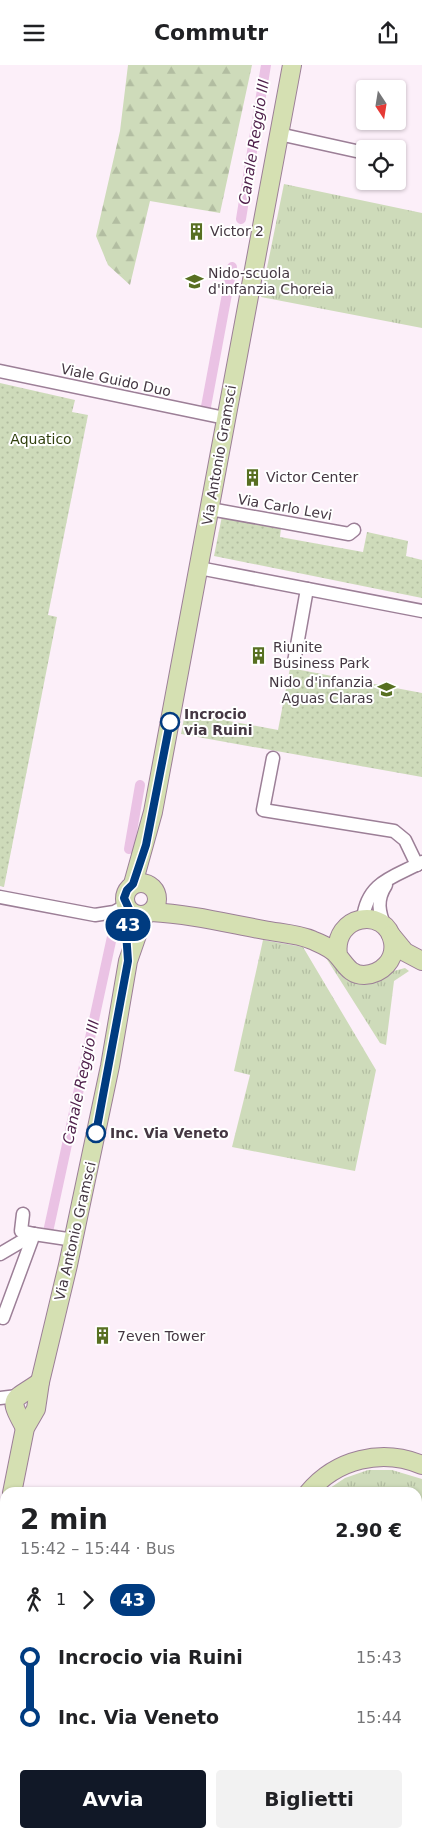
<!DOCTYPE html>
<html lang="it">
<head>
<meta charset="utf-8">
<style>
	:root { --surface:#fff; --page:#f2f2f2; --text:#202124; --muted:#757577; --accent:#111827 }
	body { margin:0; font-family:"DejaVu Sans",sans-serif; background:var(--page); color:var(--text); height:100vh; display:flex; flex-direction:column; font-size:19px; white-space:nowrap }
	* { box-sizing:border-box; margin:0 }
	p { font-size:16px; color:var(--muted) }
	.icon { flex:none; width:28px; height:28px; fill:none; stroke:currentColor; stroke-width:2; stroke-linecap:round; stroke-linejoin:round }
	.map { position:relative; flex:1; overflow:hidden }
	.details { position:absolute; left:0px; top:1422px; width:422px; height:351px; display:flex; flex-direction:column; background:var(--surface); border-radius:15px 15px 0 0; box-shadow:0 1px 4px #0004 }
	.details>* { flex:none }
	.badge { padding:0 10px; border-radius:16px; font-size:18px; line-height:32px }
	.needle { width:32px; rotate:168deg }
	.controls { position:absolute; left:356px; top:15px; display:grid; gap:10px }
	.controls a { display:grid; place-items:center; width:50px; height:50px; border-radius:5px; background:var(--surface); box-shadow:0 1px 4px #0004; font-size:25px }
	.map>.badge { position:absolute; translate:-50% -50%; box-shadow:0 0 0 2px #fff }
	.legs { display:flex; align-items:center; gap:8px; height:55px; padding:0 20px; font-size:16px }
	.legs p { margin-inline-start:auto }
	.head { display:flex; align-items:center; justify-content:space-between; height:85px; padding:0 20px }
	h1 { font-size:28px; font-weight:800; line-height:38px }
	.primary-button { display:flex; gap:10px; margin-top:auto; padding:10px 20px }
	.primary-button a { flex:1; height:58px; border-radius:5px; background:var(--accent); color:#fff; font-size:20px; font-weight:800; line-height:58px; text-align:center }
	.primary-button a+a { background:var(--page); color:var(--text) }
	ul { padding:0 20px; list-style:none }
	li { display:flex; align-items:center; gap:18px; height:60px; font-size:19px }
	li i { display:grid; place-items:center; width:8px; height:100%; margin:0 6px; background:currentColor }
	li i::after { content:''; width:12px; height:12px; margin:-6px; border:4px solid; border-radius:50%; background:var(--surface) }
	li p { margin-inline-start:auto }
	li:first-child i { background:linear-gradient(#0000 50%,currentColor 0) }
	li:last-child i { background:linear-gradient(currentColor 50%,#0000 0) }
	header { display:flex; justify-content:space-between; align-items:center; height:65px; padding:0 20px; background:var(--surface); font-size:22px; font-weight:800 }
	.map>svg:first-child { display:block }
</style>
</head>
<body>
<header><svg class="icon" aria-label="menu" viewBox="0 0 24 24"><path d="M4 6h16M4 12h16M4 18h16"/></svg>Commutr<svg class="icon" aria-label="share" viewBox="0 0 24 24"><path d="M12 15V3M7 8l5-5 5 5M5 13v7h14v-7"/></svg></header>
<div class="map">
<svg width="422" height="1773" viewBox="0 0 422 1773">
	<defs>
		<pattern id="grass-tufts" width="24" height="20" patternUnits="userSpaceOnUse" patternTransform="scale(1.25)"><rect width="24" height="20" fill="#cedbba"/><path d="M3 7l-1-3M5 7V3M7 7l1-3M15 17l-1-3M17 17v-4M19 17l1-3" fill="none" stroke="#b2bda1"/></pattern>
		<pattern id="forest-firs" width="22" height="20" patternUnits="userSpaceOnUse" patternTransform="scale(1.25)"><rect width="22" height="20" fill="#cedbba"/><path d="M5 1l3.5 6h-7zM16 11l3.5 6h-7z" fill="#b2bda1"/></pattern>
		<pattern id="park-dots" width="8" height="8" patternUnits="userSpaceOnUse" patternTransform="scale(1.25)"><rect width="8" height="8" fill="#cedbba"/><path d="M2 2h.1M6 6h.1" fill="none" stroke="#b2bda1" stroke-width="1.8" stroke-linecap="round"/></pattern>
	</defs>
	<rect width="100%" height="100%" fill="#fceff9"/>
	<g fill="url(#grass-tufts)">
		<polygon points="284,119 422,148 422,263 261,232"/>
		<polygon points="263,875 303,882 376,1005 355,1106 232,1082 250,1010 234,1006"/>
		<polygon points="321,885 343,906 390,907 405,903 409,906 394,916 386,980 380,978"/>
		<polygon points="368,1405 392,1405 422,1414 422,1564 418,1566 418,1428 324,1427 345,1413"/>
		<polygon points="418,1599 422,1601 422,1675 418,1674"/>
		<polygon points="0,1675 5,1676 5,1740 0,1724"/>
		<polygon points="87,1769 165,1769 165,1773 79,1773"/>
	</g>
	<polygon fill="url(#forest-firs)" points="128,0 252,0 220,148 150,136 130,220 108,200 96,171 120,66"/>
	<g fill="url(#park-dots)">
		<polygon points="0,318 75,335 72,347 88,350 48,550 57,552 4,822 0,821"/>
		<polygon points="222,451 281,463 280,472 363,487 367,467 408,476 406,491 422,495 422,533 214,491"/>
		<polygon points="290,603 422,628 422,712 181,669 185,648 278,665"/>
	</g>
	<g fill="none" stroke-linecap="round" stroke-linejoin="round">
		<g stroke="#eac2e4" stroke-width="10">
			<polyline points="241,154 266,0"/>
			<polyline points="205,347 232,202"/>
			<polyline points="129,784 140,720"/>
			<polyline points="48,1167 113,867"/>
		</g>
		<defs>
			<g id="street">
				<polyline points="279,69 365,88"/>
				<polyline points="0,306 225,353"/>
				<polyline points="210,444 349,469 354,465"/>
				<polyline points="199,503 422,546"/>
				<polyline points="294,597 307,524"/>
				<polyline points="273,693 263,745 394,766 405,775 417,800"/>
				<polyline points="0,832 95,850 114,847 125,841"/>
				<path d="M363,854c4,-38 32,-42 59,-57"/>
				<path d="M385,862c-6,-15 -9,-27 1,-42"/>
				<polyline points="23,1149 21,1166 34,1169"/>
				<polyline points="0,1189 34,1169"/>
				<polyline points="3,1253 34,1169 74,1175"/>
				<polyline points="0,1333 17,1331"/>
				<polyline points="418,1680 422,1681"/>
				<polyline points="322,1769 337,1773"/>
			</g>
			<g id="secondary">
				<circle cx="141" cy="834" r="16"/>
				<polyline points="133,819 153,747 292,0"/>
				<path d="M151,847c39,2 75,11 113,18 15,3 34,4 48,10 9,4 20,8 26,16 8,9 12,19 26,19 18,-1 32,-15 29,-33 -7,-37 -61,-27 -55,13"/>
				<polyline points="391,870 405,887 422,896"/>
				<path d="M25,1363c-18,-33 -13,-26 15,-46"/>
				<polyline points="12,1428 25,1363 36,1344 40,1317 68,1200 110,1001 128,896 144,850"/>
				<path d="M308,1428c28,-34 74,-45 114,-28"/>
				<polyline points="0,1497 5,1466"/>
				<polyline points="418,1577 422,1576"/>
				<polyline points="418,1591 422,1593"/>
				<polyline points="0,1762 5,1761"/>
				<polyline points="67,1773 76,1769"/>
			</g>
		</defs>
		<use href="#street" stroke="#9c7f97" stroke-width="15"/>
		<use href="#secondary" stroke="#9c7f97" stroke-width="20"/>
		<use href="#street" stroke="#fff" stroke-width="12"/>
		<use href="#secondary" stroke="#d5e0b2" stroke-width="18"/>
	</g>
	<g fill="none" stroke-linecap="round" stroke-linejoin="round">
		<defs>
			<polyline id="line-1" points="96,1068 128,896 126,867 130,846 124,833 127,825 133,819 146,780 170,657"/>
		</defs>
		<use href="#line-1" stroke="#fff" stroke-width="11"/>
		<use href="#line-1" stroke="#003b80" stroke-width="8"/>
	</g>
	<defs>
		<symbol id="building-bare" viewBox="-9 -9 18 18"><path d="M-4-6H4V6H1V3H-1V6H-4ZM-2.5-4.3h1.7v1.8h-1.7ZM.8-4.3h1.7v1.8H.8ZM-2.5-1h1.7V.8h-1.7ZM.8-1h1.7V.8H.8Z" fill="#576f21" stroke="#fff" stroke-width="2.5" paint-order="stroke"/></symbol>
		<symbol id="school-bare" viewBox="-9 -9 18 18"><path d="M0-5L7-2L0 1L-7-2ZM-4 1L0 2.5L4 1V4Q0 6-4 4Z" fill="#576f21" stroke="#fff" stroke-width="2.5" paint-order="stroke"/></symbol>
	</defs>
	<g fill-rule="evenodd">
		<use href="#building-bare" x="184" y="154" width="25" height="25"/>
		<use href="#school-bare" x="182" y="204" width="25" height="25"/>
		<use href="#building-bare" x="240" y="400" width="25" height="25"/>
		<use href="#building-bare" x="246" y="578" width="25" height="25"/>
		<use href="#school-bare" x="374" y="612" width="25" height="25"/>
		<use href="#building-bare" x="90" y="1258" width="25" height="25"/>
	</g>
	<g fill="#fff" stroke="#003b80" stroke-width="2.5">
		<circle cx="170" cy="657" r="9"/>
		<circle cx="96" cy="1068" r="9"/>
	</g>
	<g text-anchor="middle" stroke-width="4" stroke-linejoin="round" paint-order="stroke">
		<g font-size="14" fill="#443742" stroke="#fff" text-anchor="start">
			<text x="210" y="171">Victor 2</text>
			<text x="208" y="213">Nido-scuola<tspan x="208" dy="16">d'infanzia Choreia</tspan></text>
			<text x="266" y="417">Victor Center</text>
			<text x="273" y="587">Riunite<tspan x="273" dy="16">Business Park</tspan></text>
			<text x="373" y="622" text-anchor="end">Nido d'infanzia<tspan x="373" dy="16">Aguas Claras</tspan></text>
			<text x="117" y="1276">7even Tower</text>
		</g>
		<g font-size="14" fill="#443742" stroke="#fff">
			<text transform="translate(116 315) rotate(12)" y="5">Viale Guido Duo</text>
			<text transform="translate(219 390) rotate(-80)" y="5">Via Antonio Gramsci</text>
			<text transform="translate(285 442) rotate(10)" y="5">Via Carlo Levi</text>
			<text transform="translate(75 1166) rotate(-77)" y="5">Via Antonio Gramsci</text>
		</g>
		<g font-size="14" fill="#303f0d" stroke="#fff">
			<text x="41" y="379">Aquatico</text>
		</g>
		<g font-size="14" font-weight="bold" fill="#443742" stroke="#fff" text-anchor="start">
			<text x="184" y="654">Incrocio<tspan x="184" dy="16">via Ruini</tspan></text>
			<text x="110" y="1073">Inc. Via Veneto</text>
		</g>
		<g font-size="15" font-style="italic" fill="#4d1e49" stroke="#fff">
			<text transform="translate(254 77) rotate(-81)" y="5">Canale Reggio III</text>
			<text transform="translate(81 1017) rotate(-78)" y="5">Canale Reggio III</text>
		</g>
	</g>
</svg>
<div class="controls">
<a><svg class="needle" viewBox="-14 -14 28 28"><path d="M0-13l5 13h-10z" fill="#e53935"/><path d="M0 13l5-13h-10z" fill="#757577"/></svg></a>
<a><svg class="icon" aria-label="locate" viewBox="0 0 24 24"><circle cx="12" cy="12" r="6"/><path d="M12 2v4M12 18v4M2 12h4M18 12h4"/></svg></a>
</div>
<b class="badge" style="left:128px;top:860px;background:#003b80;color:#fff">43</b>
<section class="details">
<div class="head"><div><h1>2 min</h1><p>15:42 – 15:44 · Bus</p></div><b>2.90 €</b></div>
<div class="legs"><svg class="icon" aria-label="walk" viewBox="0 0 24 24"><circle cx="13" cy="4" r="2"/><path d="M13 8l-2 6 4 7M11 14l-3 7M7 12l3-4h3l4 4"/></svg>1<svg class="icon" aria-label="forward" viewBox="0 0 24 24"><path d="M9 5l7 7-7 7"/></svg><b class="badge" style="background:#003b80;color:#fff">43</b></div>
<ul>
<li><i style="color:#003b80"></i><b>Incrocio via Ruini</b><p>15:43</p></li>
<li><i style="color:#003b80"></i><b>Inc. Via Veneto</b><p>15:44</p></li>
</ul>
<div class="primary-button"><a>Avvia</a><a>Biglietti</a></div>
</section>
</div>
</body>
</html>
